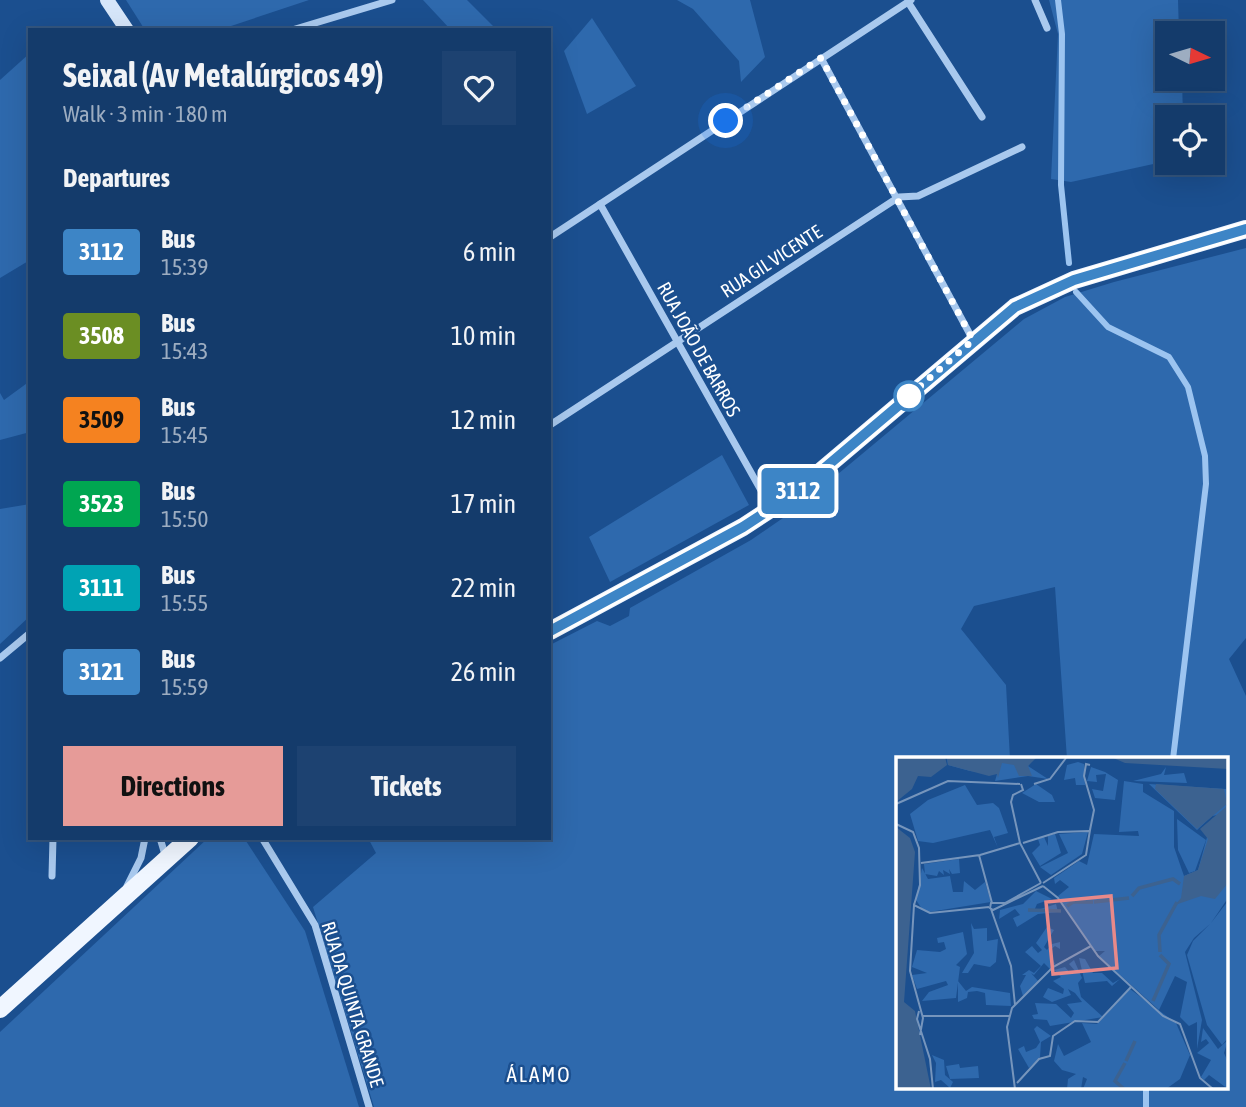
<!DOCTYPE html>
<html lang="en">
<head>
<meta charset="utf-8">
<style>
	:root { --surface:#143b6b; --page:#1d4271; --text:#f1f3f6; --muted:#9dadc1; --line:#33557e; --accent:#e69b98 }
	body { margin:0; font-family:"Asap Condensed",sans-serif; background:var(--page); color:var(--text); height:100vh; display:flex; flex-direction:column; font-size:26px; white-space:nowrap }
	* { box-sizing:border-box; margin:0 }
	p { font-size:23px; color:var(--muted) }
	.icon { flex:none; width:38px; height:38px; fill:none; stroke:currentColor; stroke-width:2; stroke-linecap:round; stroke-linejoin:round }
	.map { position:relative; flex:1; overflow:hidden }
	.panel { position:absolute; left:28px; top:28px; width:523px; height:812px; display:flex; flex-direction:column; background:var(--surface); border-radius:0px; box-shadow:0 7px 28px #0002,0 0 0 2px var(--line) }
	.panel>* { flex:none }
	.badge { padding:0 14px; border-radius:5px; font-size:24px; line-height:46px }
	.needle { width:46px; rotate:95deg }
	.controls { position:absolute; left:1155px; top:21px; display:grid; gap:14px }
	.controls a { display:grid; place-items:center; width:70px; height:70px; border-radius:0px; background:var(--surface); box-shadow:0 7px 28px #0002,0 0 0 2px var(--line); font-size:35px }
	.you { position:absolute; width:35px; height:35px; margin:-18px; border:5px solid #fff; border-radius:50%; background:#1a73e8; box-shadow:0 0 0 10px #1a73e833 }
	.map>.badge { position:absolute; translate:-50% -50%; box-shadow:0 0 0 4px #fff }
	h2 { padding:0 35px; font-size:26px; line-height:63px }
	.round { display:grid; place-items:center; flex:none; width:74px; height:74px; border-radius:0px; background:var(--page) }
	.headline { display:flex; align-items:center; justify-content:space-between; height:119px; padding:0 35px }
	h1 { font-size:33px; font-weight:700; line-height:52px }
	.button { display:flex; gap:14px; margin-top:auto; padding:14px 35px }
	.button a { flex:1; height:80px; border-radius:0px; background:var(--accent); color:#111; font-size:28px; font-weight:700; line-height:80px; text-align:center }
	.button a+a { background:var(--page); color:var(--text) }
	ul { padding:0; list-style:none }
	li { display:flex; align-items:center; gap:21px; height:84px; padding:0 35px }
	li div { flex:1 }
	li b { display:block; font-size:26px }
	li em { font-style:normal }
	li .badge { min-width:77px; font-weight:700; text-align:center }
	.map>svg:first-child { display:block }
</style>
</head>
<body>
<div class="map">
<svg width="1246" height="1107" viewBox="0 0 1246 1107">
	<rect width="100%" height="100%" fill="#1b4f8f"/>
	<g fill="#2e69ad" fill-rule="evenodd">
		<polygon points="126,0 309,0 219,30 145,30"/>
		<polygon points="423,0 467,0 497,30 451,30"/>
		<polygon points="677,0 750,0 765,57 741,82 739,61 693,9"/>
		<polygon points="1049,0 1178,0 1179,33 1167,33 1167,79 1182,79 1183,117 1167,117 1167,161 1071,182 1051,179 1058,34"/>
		<polygon points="592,18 636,86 587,114 564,51"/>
		<polygon points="30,53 30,260 0,278 0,80"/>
		<path d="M1246,248v390l-17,21 17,37v411h-872l-61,-200 63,-54 -8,-15h182v-193l47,-24 13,5 19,-10 1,-8 121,-68 45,-31 228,-190 41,-22 49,-15zM1055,587l12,172h160v329h-329v-329h112l-4,-74 -45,-56 13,-23z"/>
		<polygon points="30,381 30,432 0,440 0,393 4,400"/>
		<polygon points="722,455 749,505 610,582 589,537"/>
		<polygon points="30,504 30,616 0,644 0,509"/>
		<polygon points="208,838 244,838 305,931 359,1107 0,1107 0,1032"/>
	</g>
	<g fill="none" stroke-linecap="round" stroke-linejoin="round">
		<g stroke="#9cc4f0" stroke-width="6">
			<polyline points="1058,0 1062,34 1061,185 1069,263"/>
			<polyline points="1076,292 1108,327 1169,357 1188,387 1205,456 1206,484 1173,759"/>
			<polyline points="1146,1088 1146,1107"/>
		</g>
		<g stroke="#a9c9ee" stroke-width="7">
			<polyline points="1035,0 1047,28"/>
			<polyline points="908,2 982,117"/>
			<polyline points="292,30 392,0"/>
			<polyline points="821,58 973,340"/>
			<polyline points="600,204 771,508"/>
			<polyline points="550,237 911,0"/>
			<polyline points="550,425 899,197 918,196 1022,147"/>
			<polyline points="0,658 30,633"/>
			<polyline points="160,838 166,858"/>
			<polyline points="262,838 315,925 369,1107"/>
			<polyline points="52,876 53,838"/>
			<polyline points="127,886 141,858 145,838"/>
		</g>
		<polyline stroke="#d6e6fa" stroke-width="14" points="107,0 127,30"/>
		<g stroke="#f0f6ff" stroke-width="18">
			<polyline points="550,631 743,527 795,493 1015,307 1074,280 1246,229"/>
			<polyline points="0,1009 190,838"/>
		</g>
	</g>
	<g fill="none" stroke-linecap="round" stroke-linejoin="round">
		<defs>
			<polyline id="line" points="550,631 743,527 795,493 1015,307 1074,280 1246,229"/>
		</defs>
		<use href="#line" stroke="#fff" stroke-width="16"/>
		<use href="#line" stroke="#3d85c6" stroke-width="10"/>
		<polyline stroke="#fff" stroke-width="7" stroke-dasharray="0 12.6" points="726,121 821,58 973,340 909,396"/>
	</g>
	<circle fill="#fff" stroke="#3d85c6" stroke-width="3.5" cx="909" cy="396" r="14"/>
	<g text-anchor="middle" stroke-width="5" stroke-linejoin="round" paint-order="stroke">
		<g font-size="19" fill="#fff" stroke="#1b4f8f">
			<text transform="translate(771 261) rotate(-33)" y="7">RUA GIL VICENTE</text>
			<text transform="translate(699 349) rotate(61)" y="7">RUA JOÃO DE BARROS</text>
			<text transform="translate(353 1004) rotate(73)" y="7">RUA DA QUINTA GRANDE</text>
		</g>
		<g font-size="21" letter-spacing="2" fill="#fff" stroke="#1b4f8f">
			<text x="539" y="1082">ÁLAMO</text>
		</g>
	</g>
	<g transform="translate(896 757)">
		<rect width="332" height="332" fill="#1b4f8f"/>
		<path d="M139,0l-7,9 20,13 -20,-3 -33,5 2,-7 -27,-3 -22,-6 -1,-6zM182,5l6,2 1,21h-9l-1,-7 -11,2 3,-15zM195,10l14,5 13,8 -3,20 -20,-2 -3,-9 11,2 3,-17 -10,1 1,7 -10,-1zM270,10l-2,8 20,-2 3,10 -54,-2 28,-7zM228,24l19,3v8l31,19v36l10,29 14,-6 14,-51 6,-4 -6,1 -15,14 -48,-46 77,5 2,109 -17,25 17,-22 1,136 -7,8 -15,-20 -20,-70 6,-14 17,-17 -16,14 -9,14 17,68 -5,29v-27l-8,4 -9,-9 7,-35 -12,-6 -16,34 -60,-54 6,-5h-10l-37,-55 11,-9 -9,-7 -5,4 -1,-6 25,-17 8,4 7,-31 45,2 -1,-5 -19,1zM140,27l16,11 3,7h-16l-17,-9zM69,28l12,20 16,-2 6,5 9,25 -14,4 4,11 -8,-18 -57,13 -15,-2 -8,-27 18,-14zM281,62l29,21 -11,31 -6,2 -11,-23zM192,75l-6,22 -31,21 -11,-8 28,-14 -9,-19zM159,77l6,19 -21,13 -8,-13 8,-8 -2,-6 6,-2 4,9v-10zM63,102l1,14 -8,1 -3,-5 1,5 -7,-4 1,5 -5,-4 -2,5 -12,-2 -1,-10zM26,111l6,11 22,-3 3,16h10l1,-11 11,9 10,-8 6,20 -62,10 -7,-3 -6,-9zM140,134l16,8 -15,5 -3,7 22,-7 2,8 -20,2 -21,13 -4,-9 7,-3 -5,-6 -16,10 1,-9 23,-6zM75,166l3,6 13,-1v13l11,-2 -2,23 -6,5 -16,-3 -6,9h-6l12,-20zM151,170l7,3 -10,17 3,3 5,-6 8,-2v7l-5,-3 -6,5 6,13 -5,5 -6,-6 -10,12 -3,-2 8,9 -16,14 -3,-10 6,-11h-4l7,-5 5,3 7,-7 -16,-14 7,-6 6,7 4,-3 -6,-7zM67,175l4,22 -11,11 4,2 -4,31 -34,3 7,-9 19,-7 -2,-4 -29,8 -5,-14 15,-2 -15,-6 5,-17 23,2 6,-3 -2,-7 -6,1 -1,-5zM183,201l6,1 8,14h9l11,10 7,-4 -8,7 -5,-5 -22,2zM178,203l8,18 -4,5 3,14 22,20 -53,9 -3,-6 -13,-1 -2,-4 6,-1 -3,-11 21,1 15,14 3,-5 -7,-9 15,-2 -7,-9 -7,-4 3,6 -19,7 -9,-5 5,-9 15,6 1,-5 -11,-8 8,-4 -7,-7 11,-3 6,7 5,-2 -7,-8zM62,224l8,10 6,-4 38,6 1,13 -25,-1 -1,-12 -8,-2 -9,1 -1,6 -9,4zM234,232l46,34 14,32 -10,24 -14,10h-83l4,-10 -4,-2 -2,12h-14l1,-10 8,-5 -14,-4 -8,-9 4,-17 6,12 27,-14 -9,-19 15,1zM141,269l14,10 -10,6 -1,15 -11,11 -11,-19 6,-3 2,6 10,-4 4,-6 -6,-13zM307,271l15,21 10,-9 -4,13 4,9v27l-19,-14 -5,5 -3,-3 10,-17 -14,-7 12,-10 -3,-4 -5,3zM36,298l12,5 1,15 8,7 -3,6 -9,-8 -6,2 1,-19zM63,307l1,4 18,-2 1,12 -29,1 -4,-13z" fill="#2e69ad"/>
		<path d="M0,0h49l2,8 -16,12 -13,-1 -6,13 -16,13zM51,0h88l1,1 -8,8 4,10h-13l-5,-11 -12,-2 -4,15 -1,-4 -8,2 -41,-11zM215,0h117v12l-103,-6zM260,27l68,5 3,15 -30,25 -42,-40zM332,48v78l-13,16 -14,-3 -26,9 6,-7 3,-22 14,-6 10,-31 -8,-10zM0,70l14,11 5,14 -11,150 11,9 16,78h-35z" fill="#3c6290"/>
		<path fill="none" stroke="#3c6290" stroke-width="3.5" d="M236,139l7,-8 34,-9 7,5M198,145l35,-4M171,149l6,-4h20M132,153l33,1M264,195l-1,-17 18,-33M257,244l16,-37 -9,-9M230,304l9,-20M228,332l-9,-8 10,-18"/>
		<path fill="none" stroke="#7695bc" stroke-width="2" d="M194,8l-4,-1 -2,12 10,34 -4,20M125,27l2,6 -10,5 -2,7 9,41 21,40M138,27l16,-5 16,-21M0,47l52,-23 72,3M0,67l17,8 6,16 1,37 -6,20M127,86l35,-11 31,-1M83,98l13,48M25,106l59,-8 40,-12M145,126l-36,20h-14l-1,5 3,2 50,-24M147,126l43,-28 4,-25M147,129l15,12 40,58 65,60 17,8 20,54 13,11M95,152l20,57 4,39M23,254l-2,8 13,40 3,30M27,259h86M24,278l3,-17 -13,-47 4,-66 16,8 59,-6M121,326l22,-24 11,-3 3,-20 22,-15 23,1 33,-35M119,332l-8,-62 5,-19 41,-41 38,-21"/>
		<path fill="#e88989" fill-opacity="0.15" stroke="#e88989" stroke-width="3.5" d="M215,139l6,72 -64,6 -7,-72z"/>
		<rect width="332" height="332" fill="none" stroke="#fff" stroke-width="3.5"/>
	</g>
</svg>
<div class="controls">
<a><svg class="needle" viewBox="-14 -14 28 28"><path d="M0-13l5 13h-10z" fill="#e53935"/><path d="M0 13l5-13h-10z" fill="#9dadc1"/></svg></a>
<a><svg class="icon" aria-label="locate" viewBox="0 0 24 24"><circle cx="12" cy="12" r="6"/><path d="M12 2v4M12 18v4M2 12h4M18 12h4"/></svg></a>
</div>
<div class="you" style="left:726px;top:121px"></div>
<b class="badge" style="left:798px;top:491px;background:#3d85c6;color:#fff">3112</b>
<section class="panel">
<div class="headline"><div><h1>Seixal (Av Metalúrgicos 49)</h1><p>Walk · 3 min · 180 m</p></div><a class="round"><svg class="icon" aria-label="heart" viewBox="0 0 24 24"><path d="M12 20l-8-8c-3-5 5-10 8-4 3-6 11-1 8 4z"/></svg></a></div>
<h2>Departures</h2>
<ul>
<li><span class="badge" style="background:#3d85c6;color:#fff">3112</span><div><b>Bus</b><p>15:39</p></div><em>6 min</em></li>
<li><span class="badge" style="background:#6b8e23;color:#fff">3508</span><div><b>Bus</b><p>15:43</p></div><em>10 min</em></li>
<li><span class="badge" style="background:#f58220;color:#111">3509</span><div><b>Bus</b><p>15:45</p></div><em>12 min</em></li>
<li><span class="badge" style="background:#00a651;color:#fff">3523</span><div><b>Bus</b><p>15:50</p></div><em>17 min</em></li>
<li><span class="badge" style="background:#00a3b4;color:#fff">3111</span><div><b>Bus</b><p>15:55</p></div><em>22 min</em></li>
<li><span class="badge" style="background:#3d85c6;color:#fff">3121</span><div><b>Bus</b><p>15:59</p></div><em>26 min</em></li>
</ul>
<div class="button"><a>Directions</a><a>Tickets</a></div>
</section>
</div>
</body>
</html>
